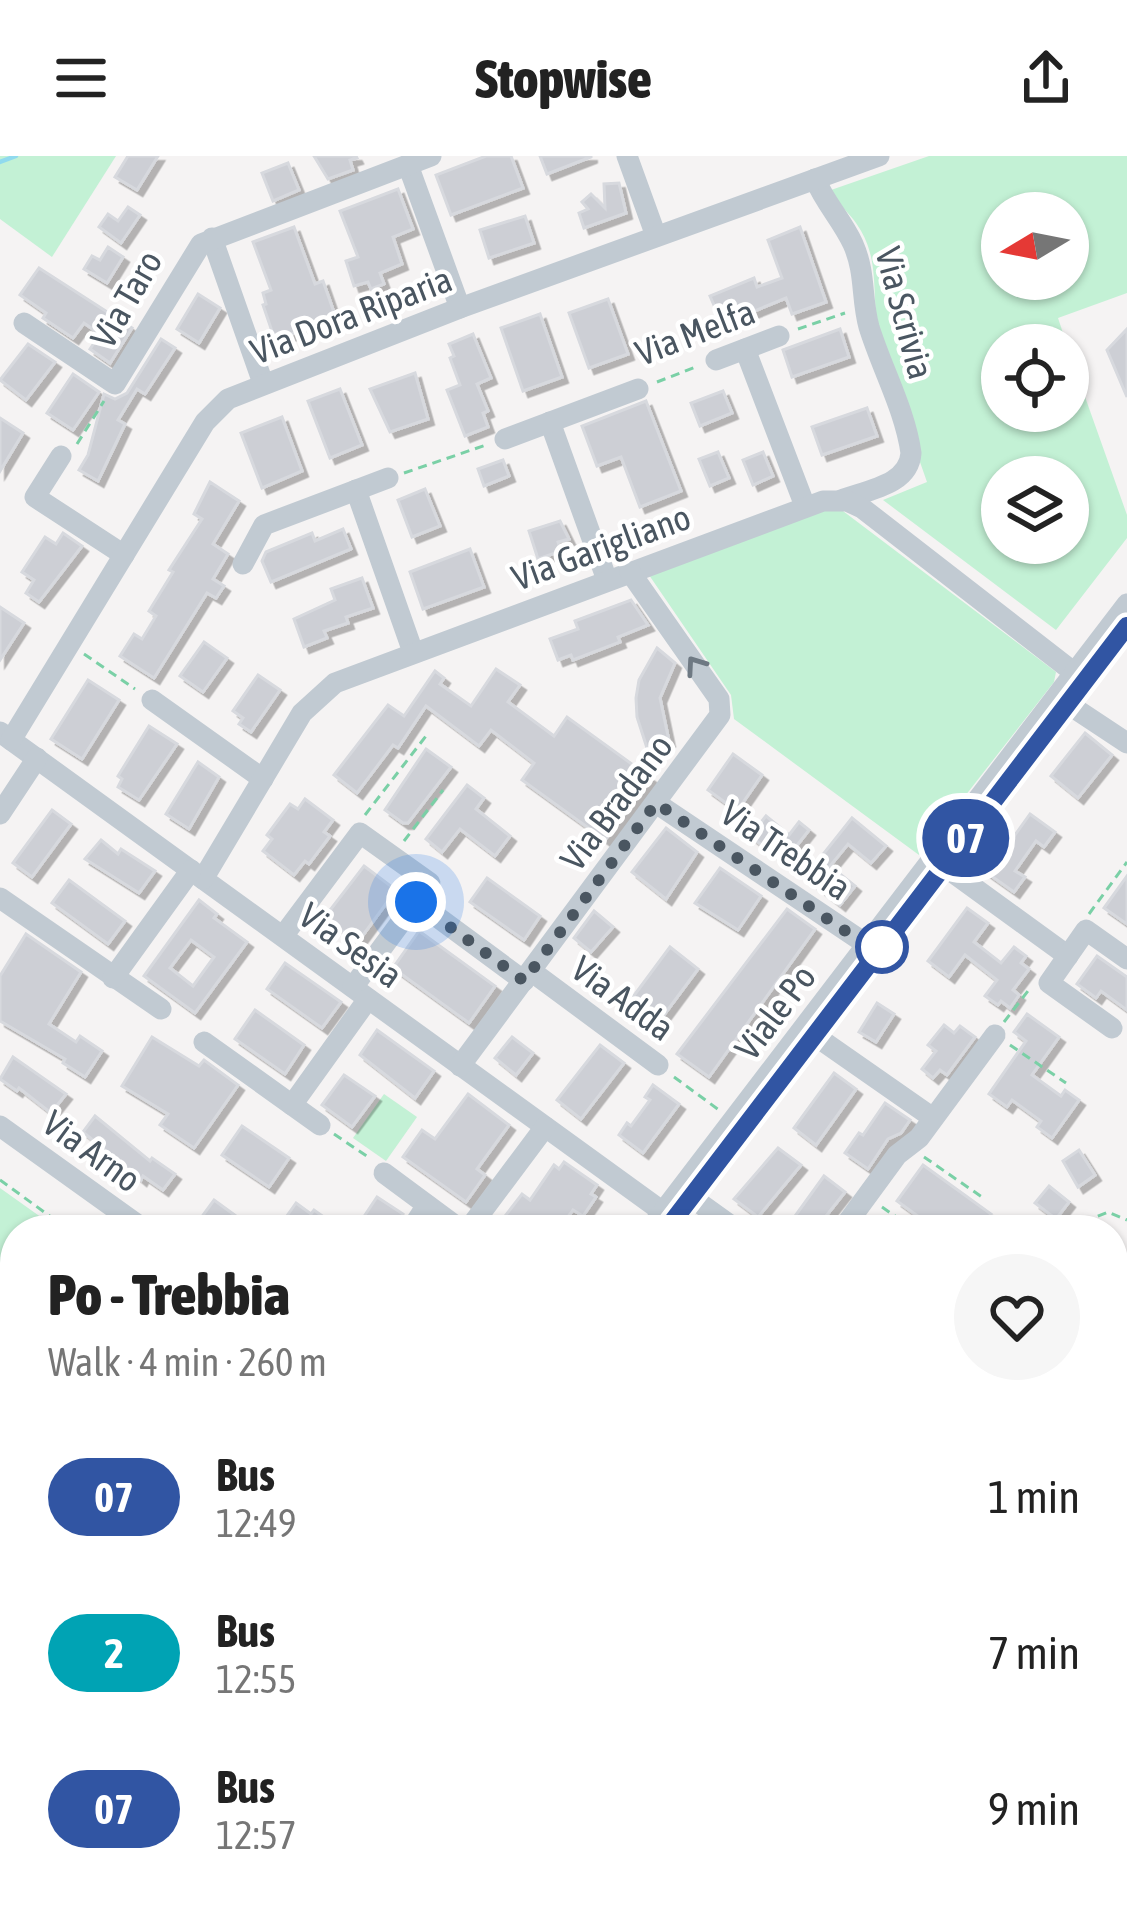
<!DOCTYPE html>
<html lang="en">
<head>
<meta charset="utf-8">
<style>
	:root { --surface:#fff; --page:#f6f6f6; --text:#222; --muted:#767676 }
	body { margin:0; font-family:"Asap Condensed",sans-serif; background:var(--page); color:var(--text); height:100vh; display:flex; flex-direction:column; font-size:45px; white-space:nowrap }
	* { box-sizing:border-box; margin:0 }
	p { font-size:39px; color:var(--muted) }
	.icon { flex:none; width:66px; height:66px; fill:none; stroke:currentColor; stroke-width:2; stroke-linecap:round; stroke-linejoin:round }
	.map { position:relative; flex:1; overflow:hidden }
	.panel { position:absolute; left:0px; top:1059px; width:1128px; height:696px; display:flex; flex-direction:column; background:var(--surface); border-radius:48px 48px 0 0; box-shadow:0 3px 9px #0004 }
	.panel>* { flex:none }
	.badge { padding:0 24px; border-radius:39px; font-size:42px; line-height:78px }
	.needle { width:78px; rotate:260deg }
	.buttons { position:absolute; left:981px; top:36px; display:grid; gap:24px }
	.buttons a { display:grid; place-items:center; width:108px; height:108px; border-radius:50%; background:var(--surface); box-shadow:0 3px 9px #0004; font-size:60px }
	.you { position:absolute; width:60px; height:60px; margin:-30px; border:9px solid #fff; border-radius:50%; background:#1a73e8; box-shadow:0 0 0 18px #1a73e833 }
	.map>.badge { position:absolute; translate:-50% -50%; box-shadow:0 0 0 6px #fff }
	.round { display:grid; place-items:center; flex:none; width:126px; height:126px; border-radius:63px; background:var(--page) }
	.overview { display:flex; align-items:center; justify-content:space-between; height:204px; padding:0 48px }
	h1 { font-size:57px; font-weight:800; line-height:90px }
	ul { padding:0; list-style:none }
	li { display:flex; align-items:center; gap:36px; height:156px; padding:0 48px }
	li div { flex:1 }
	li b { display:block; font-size:45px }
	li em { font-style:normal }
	li .badge { min-width:132px; font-weight:700; text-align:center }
	header { display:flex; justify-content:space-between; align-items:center; height:156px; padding:0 48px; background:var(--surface); font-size:54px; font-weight:800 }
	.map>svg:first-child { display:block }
</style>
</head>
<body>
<header><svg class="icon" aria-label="menu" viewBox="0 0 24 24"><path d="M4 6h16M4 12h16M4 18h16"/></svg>Stopwise<svg class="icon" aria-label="share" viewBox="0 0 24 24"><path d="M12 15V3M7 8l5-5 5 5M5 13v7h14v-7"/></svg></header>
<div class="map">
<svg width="1127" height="1755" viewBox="0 0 1127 1755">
	<defs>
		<filter id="shadow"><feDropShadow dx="5.5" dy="5.5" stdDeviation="0" flood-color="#0004"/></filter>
	</defs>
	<rect width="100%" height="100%" fill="#f5f3f3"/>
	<g fill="#c3f1d5" fill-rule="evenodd">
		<polygon points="0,0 116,0 52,101 0,63"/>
		<path d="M929,0h198v137l-69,25 9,27h-65v66h66v-62l59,166v23l-71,92 -173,-130 44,-18c-15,-44 -33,-88 -45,-133 -17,-62 10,-102 -51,-152v-7zM1002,57h66v66h-66zM1002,321h66v66h-66z"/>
		<polygon points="839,352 1056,516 1054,526 919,699 734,563 731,539 649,419 819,354"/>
		<polygon points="384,938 417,961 386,1005 353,982"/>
		<polygon points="0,1032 59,1074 15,1074 15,1740 834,1740 836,1755 0,1755"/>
		<polygon points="847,1740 914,1740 933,1755 844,1755"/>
	</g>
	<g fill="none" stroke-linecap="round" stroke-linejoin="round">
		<polyline stroke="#90daee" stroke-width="4.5" points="0,6 16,0"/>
	</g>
	<g fill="#cdcfd5" stroke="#d7d9de" stroke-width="3" fill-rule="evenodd" filter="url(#shadow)">
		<polygon points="128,0 158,0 137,34 115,21"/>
		<polygon points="314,0 356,0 357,2 350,4 353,14 328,23"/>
		<polygon points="486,0 511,0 523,32 451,59 436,19"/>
		<polygon points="540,0 591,0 591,1 547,18"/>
		<polygon points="288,7 299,34 273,45 262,17"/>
		<polygon points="619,27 626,57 584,72 579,57 588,53 582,46 591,38 605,52 604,28"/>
		<polygon points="398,33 413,73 393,81 402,108 380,117 384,128 371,133 368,126 354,130 346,105 358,101 340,55"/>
		<polygon points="128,51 140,59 121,87 99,71 108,58 118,65"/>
		<polygon points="525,60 534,87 489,102 480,74"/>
		<polygon points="294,71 315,128 323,125 336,162 275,184 263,149 266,148 263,137 271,134 253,86"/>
		<polygon points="800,71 826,146 792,158 786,142 730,165 726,152 717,156 710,140 754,122 757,131 782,122 768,84"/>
		<polygon points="108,91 123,101 107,127 84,113 92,100 100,104"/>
		<polygon points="39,112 132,172 110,207 90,193 100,178 84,167 73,182 43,162 46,157 20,139"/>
		<polygon points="198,138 220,152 199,187 177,173"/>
		<polygon points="608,143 628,198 589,212 569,157"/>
		<polygon points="540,158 562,221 523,235 501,172"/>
		<polygon points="840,173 849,201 792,221 783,194"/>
		<polygon points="1127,173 1127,241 1107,194"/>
		<polygon points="473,178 491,222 477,228 488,255 483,257 488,271 465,280 447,234 460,229 450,202 454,200 449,188"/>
		<polygon points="161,183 175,192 145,238 137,233 118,264 125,268 98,325 79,314 88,299 104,238 115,243 127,237"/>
		<polygon points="28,188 55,206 26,244 0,224"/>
		<polygon points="415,217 428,263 390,276 370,233"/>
		<polygon points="73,218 99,236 73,274 47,257"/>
		<polygon points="340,233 362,289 330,302 308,245"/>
		<polygon points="723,235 732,257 700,270 691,247"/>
		<polygon points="646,245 681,335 640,351 621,301 597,310 582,270"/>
		<polygon points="867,252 877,280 822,299 812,271"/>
		<polygon points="282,261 302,315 262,332 241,277"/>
		<polygon points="0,262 23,277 0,315"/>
		<polygon points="718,296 729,322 710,330 699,303"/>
		<polygon points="763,296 773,320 753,329 743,304"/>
		<polygon points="503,304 509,320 484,330 478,313"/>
		<polygon points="210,326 239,345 213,388 228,398 213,423 224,430 216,442 207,437 154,522 120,500 134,478 142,483 156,460 149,455 173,416 169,414 202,363 194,358"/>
		<polygon points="425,333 440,370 412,381 398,344"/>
		<polygon points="560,365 569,383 558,386 561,395 538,403 529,375"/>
		<polygon points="343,373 351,393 271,426 262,405 266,396 312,377 315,385"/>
		<polygon points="63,377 82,390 39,446 26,437 34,424 22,416 45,381 56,388"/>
		<polygon points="470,393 484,431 423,453 410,416"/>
		<polygon points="362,422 373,452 346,461 348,467 324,475 327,482 304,491 294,463 335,444 331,433"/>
		<polygon points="631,444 648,469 618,481 620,486 573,504 571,499 558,504 550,483 578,473 575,465"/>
		<polygon points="0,451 24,467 0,504"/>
		<polygon points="204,486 227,502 203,536 180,520"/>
		<polygon points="657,492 675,507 660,542 669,585 647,592 637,561 636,542 639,524"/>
		<polygon points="496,513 520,529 508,546 554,580 567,561 651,622 605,684 522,624 534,607 491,574 479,590 426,550 398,592 393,589 357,637 334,619 388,549 404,560 435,515 444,522 440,528 471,550"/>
		<polygon points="258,519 280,534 251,576 239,568 243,562 233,555"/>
		<polygon points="88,524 119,544 82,603 51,583"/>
		<polygon points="149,570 177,588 139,644 118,631 122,623 118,620"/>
		<polygon points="1085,577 1112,599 1078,642 1051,620"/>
		<polygon points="426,593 451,611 408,667 403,667 385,654"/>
		<polygon points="733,598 762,619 737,655 708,634"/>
		<polygon points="198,606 219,621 189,673 166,658"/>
		<polygon points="467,629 484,642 476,653 510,680 495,700 460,673 442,696 426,683"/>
		<polygon points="305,643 333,664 324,676 330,680 309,708 305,705 294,719 263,695 272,683 267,679 290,648 298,653"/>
		<polygon points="52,654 71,668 32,721 13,707"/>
		<polygon points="1030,658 1055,676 1044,691 1036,685 1015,715 1025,721 1014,736 980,712 990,698 997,704"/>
		<polygon points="766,660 789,679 799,666 809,674 784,706 750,680"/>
		<polygon points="852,662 886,690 871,707 848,688 830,710 855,730 840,749 805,721"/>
		<polygon points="666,672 697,696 666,743 632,716"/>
		<polygon points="101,684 118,698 121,693 155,715 139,737 85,703"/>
		<polygon points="364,710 396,734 358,786 324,762"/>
		<polygon points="720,712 761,740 738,774 695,747"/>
		<polygon points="1127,720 1127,768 1104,752"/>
		<polygon points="487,722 540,760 524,784 470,746"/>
		<polygon points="69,724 125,765 108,788 52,747"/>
		<path d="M199,744l18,14 -3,4 33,24 -52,71 -51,-37zM191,784l23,17 -21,29 -23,-18z"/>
		<polygon points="967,752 988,767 974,786 1001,807 1014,791 1026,800 1021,807 1029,813 1013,834 1019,839 1010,852 1001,845 998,849 985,840 997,824 965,799 949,821 928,805"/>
		<polygon points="787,753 815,773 709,921 677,898"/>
		<polygon points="594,755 613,771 591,796 574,782"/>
		<polygon points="419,775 495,830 469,867 393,812"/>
		<polygon points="26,778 81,816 49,868 76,886 80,880 102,895 85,921 63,907 65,903 0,865 0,820"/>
		<polygon points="670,791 698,813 655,871 627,849"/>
		<polygon points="1097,800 1127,821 1127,854 1101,835 1096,842 1077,828"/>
		<polygon points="285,807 341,846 322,872 267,833"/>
		<polygon points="877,847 894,858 876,886 859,876"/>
		<polygon points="255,854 304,889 285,918 235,883"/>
		<polygon points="1027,858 1059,881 1032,919 1061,940 1065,934 1079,944 1052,982 1037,971 1041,965 1012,944 1007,951 989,938 1026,885 1014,876"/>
		<polygon points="944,869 954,877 960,870 975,881 947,919 940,914 933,922 922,913 936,895 928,889"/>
		<polygon points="377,874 434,915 415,942 360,899"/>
		<polygon points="152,881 199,910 204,904 238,929 194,992 160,969 168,958 122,930"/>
		<polygon points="512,881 533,897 516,919 495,902"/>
		<polygon points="600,889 624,907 581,963 557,944"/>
		<polygon points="13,901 66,938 51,957 19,932 17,935 0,923"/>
		<polygon points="834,917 856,933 816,989 794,972"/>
		<polygon points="344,919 375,940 352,971 322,949"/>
		<polygon points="653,929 679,948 643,997 619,979 627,967 631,970 650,944 645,941"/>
		<polygon points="468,938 509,969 477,1013 485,1019 466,1046 403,1001 422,974 435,983"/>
		<polygon points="885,947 910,964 901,977 888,983 868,1013 845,997 859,977 863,979"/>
		<polygon points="95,960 150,1005 152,1002 175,1018 163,1034 143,1020 141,1024 83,976"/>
		<polygon points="242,970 289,1002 269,1031 222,999"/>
		<polygon points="778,992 801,1009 758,1061 734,1043"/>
		<polygon points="1079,994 1095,1019 1078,1031 1063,1005"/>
		<polygon points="564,1006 597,1029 591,1038 596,1041 583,1060 573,1054 558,1074 515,1074 502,1064 522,1038 530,1044 554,1009 559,1013"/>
		<polygon points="923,1009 991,1058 980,1074 937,1074 897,1045"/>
		<polygon points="824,1020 845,1036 815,1074 785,1074"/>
		<polygon points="1049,1030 1069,1046 1056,1063 1035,1047"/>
		<polygon points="377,1041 403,1058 396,1074 355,1074"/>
		<polygon points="214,1044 255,1074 208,1074 198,1066"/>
		<polygon points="296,1047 311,1058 314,1054 342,1074 277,1074"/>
		<polygon points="1113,1291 1127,1301 1127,1334 1113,1354"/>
		<polygon points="1113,1713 1127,1723 1127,1755 1113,1755"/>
	</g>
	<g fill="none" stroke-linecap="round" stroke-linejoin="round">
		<g stroke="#7ad0a6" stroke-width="3" stroke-dasharray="9 6" stroke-linecap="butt">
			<polyline points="798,173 845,157"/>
			<polyline points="657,226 698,210"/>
			<polyline points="77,288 104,245"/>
			<polyline points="404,317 486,289"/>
			<polyline points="84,498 135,533"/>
			<polyline points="365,659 426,580"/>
			<polyline points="404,685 443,634"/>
			<polyline points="1089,758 1127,706"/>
			<polyline points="1004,866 1031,831"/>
			<polyline points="1010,889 1066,927"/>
			<polyline points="674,921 719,954"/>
			<polyline points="334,978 371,1003"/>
			<polyline points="924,1001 982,1041"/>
			<polyline points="0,1024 69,1074"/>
			<polyline points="882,1051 915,1074"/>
			<polyline points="1084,1066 1108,1056 1127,1064"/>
			<polyline points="838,1740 842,1755"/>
			<polyline points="921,1740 940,1755"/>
		</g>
		<g stroke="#c1cad2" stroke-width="21">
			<polyline points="627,0 656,80"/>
			<polyline points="408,9 460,152"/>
			<path d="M815,23c10,24 27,41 38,65 13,29 8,54 16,83 13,42 36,83 42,126 -2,32 -43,37 -70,47"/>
			<polyline points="212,82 263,227"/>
			<polyline points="24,167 115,228 201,88 431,0"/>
			<polyline points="745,193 805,350"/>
			<polyline points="716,204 779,180"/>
			<polyline points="550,266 607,424"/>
			<polyline points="505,283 638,233"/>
			<polyline points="61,300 35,341 124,399"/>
			<polyline points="356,334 413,496"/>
			<polyline points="243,408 264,369 388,322"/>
			<polyline points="152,544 263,623"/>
			<polyline points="1068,548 1127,587"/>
			<polyline points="0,576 674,1064"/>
			<polyline points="11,584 205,266 228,243 460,152 879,0"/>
			<polyline points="656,647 878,796"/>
			<polyline points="0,658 37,602"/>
			<polyline points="933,702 1068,800"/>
			<polyline points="203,723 302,557 335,527 823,345 847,345 862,352 1085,525"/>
			<polyline points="0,742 161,853"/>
			<polyline points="417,746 524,825"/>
			<polyline points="283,780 360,677 430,727 353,831"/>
			<polyline points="531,815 658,909"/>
			<polyline points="113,822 191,714"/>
			<polyline points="804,872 933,962"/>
			<polyline points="1112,872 1049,827 1086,774 1127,803"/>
			<polyline points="204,886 320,969"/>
			<polyline points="460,910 720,559 719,543 630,416"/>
			<polyline points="292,949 368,843"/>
			<polyline points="0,970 145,1074"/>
			<polyline points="384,1017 461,1074"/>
			<polyline points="691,1041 737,1074"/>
			<polyline points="411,1074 427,1049"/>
			<polyline points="468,1074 545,971"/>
			<polyline points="649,1074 1127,448"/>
			<polyline points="842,1074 897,999 919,982 995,879"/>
			<polyline points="1113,1245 1127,1225"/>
			<polyline points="1113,1472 1127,1482"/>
			<polyline points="1113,1694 1127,1704"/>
			<polyline points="965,1740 986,1755"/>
		</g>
	</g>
	<defs><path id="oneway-chevron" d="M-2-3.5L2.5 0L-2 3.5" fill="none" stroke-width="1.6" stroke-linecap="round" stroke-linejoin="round" transform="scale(3)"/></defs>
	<use stroke="#6e7983" href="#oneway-chevron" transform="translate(695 509) rotate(-125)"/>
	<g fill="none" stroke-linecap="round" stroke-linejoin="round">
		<defs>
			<polyline id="line" points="666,1074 1127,470"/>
		</defs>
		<use href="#line" stroke="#fff" stroke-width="27"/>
		<use href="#line" stroke="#3155a3" stroke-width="18"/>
		<polyline stroke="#4a5661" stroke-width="12" stroke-dasharray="0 21.6" points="416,746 524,825 656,647 878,797 882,791"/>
	</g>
	<circle fill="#fff" stroke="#3155a3" stroke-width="6" cx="882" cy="791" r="24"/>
	<g text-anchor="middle" stroke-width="9" stroke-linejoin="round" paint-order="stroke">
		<g font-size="36" fill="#4a5661" stroke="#fff">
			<text transform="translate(126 143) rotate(-60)" y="13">Via Taro</text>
			<text transform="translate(905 157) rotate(75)" y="13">Via Scrivia</text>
			<text transform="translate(351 159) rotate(-21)" y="13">Via Dora Riparia</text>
			<text transform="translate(695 176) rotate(-21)" y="13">Via Melfa</text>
			<text transform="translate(601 391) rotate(-20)" y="13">Via Garigliano</text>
			<text transform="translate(616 646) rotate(-53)" y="13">Via Bradano</text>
			<text transform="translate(786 694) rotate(34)" y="13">Via Trebbia</text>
			<text transform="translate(351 789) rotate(36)" y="13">Via Sesia</text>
			<text transform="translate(623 842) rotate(36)" y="13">Via Adda</text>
			<text transform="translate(775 856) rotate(-53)" y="13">Viale Po</text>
			<text transform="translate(92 995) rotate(36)" y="13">Via Arno</text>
		</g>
	</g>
</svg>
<div class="buttons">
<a><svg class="needle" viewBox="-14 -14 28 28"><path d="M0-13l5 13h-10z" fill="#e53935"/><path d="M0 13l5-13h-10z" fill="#767676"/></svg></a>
<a><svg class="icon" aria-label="locate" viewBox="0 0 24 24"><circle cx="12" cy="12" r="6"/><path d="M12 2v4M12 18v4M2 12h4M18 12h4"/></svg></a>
<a><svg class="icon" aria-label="layers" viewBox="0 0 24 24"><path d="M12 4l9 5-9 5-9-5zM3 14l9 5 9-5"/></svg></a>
</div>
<div class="you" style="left:416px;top:746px"></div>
<b class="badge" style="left:966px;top:682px;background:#3155a3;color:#fff">07</b>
<section class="panel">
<div class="overview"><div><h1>Po - Trebbia</h1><p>Walk · 4 min · 260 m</p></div><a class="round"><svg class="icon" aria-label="heart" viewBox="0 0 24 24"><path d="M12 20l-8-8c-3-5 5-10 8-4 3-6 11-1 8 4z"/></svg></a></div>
<ul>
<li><span class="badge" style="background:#3155a3;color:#fff">07</span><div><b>Bus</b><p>12:49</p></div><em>1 min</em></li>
<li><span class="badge" style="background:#00a3b4;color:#fff">2</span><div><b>Bus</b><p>12:55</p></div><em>7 min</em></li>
<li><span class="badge" style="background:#3155a3;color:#fff">07</span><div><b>Bus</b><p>12:57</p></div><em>9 min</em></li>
</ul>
</section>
</div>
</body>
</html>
